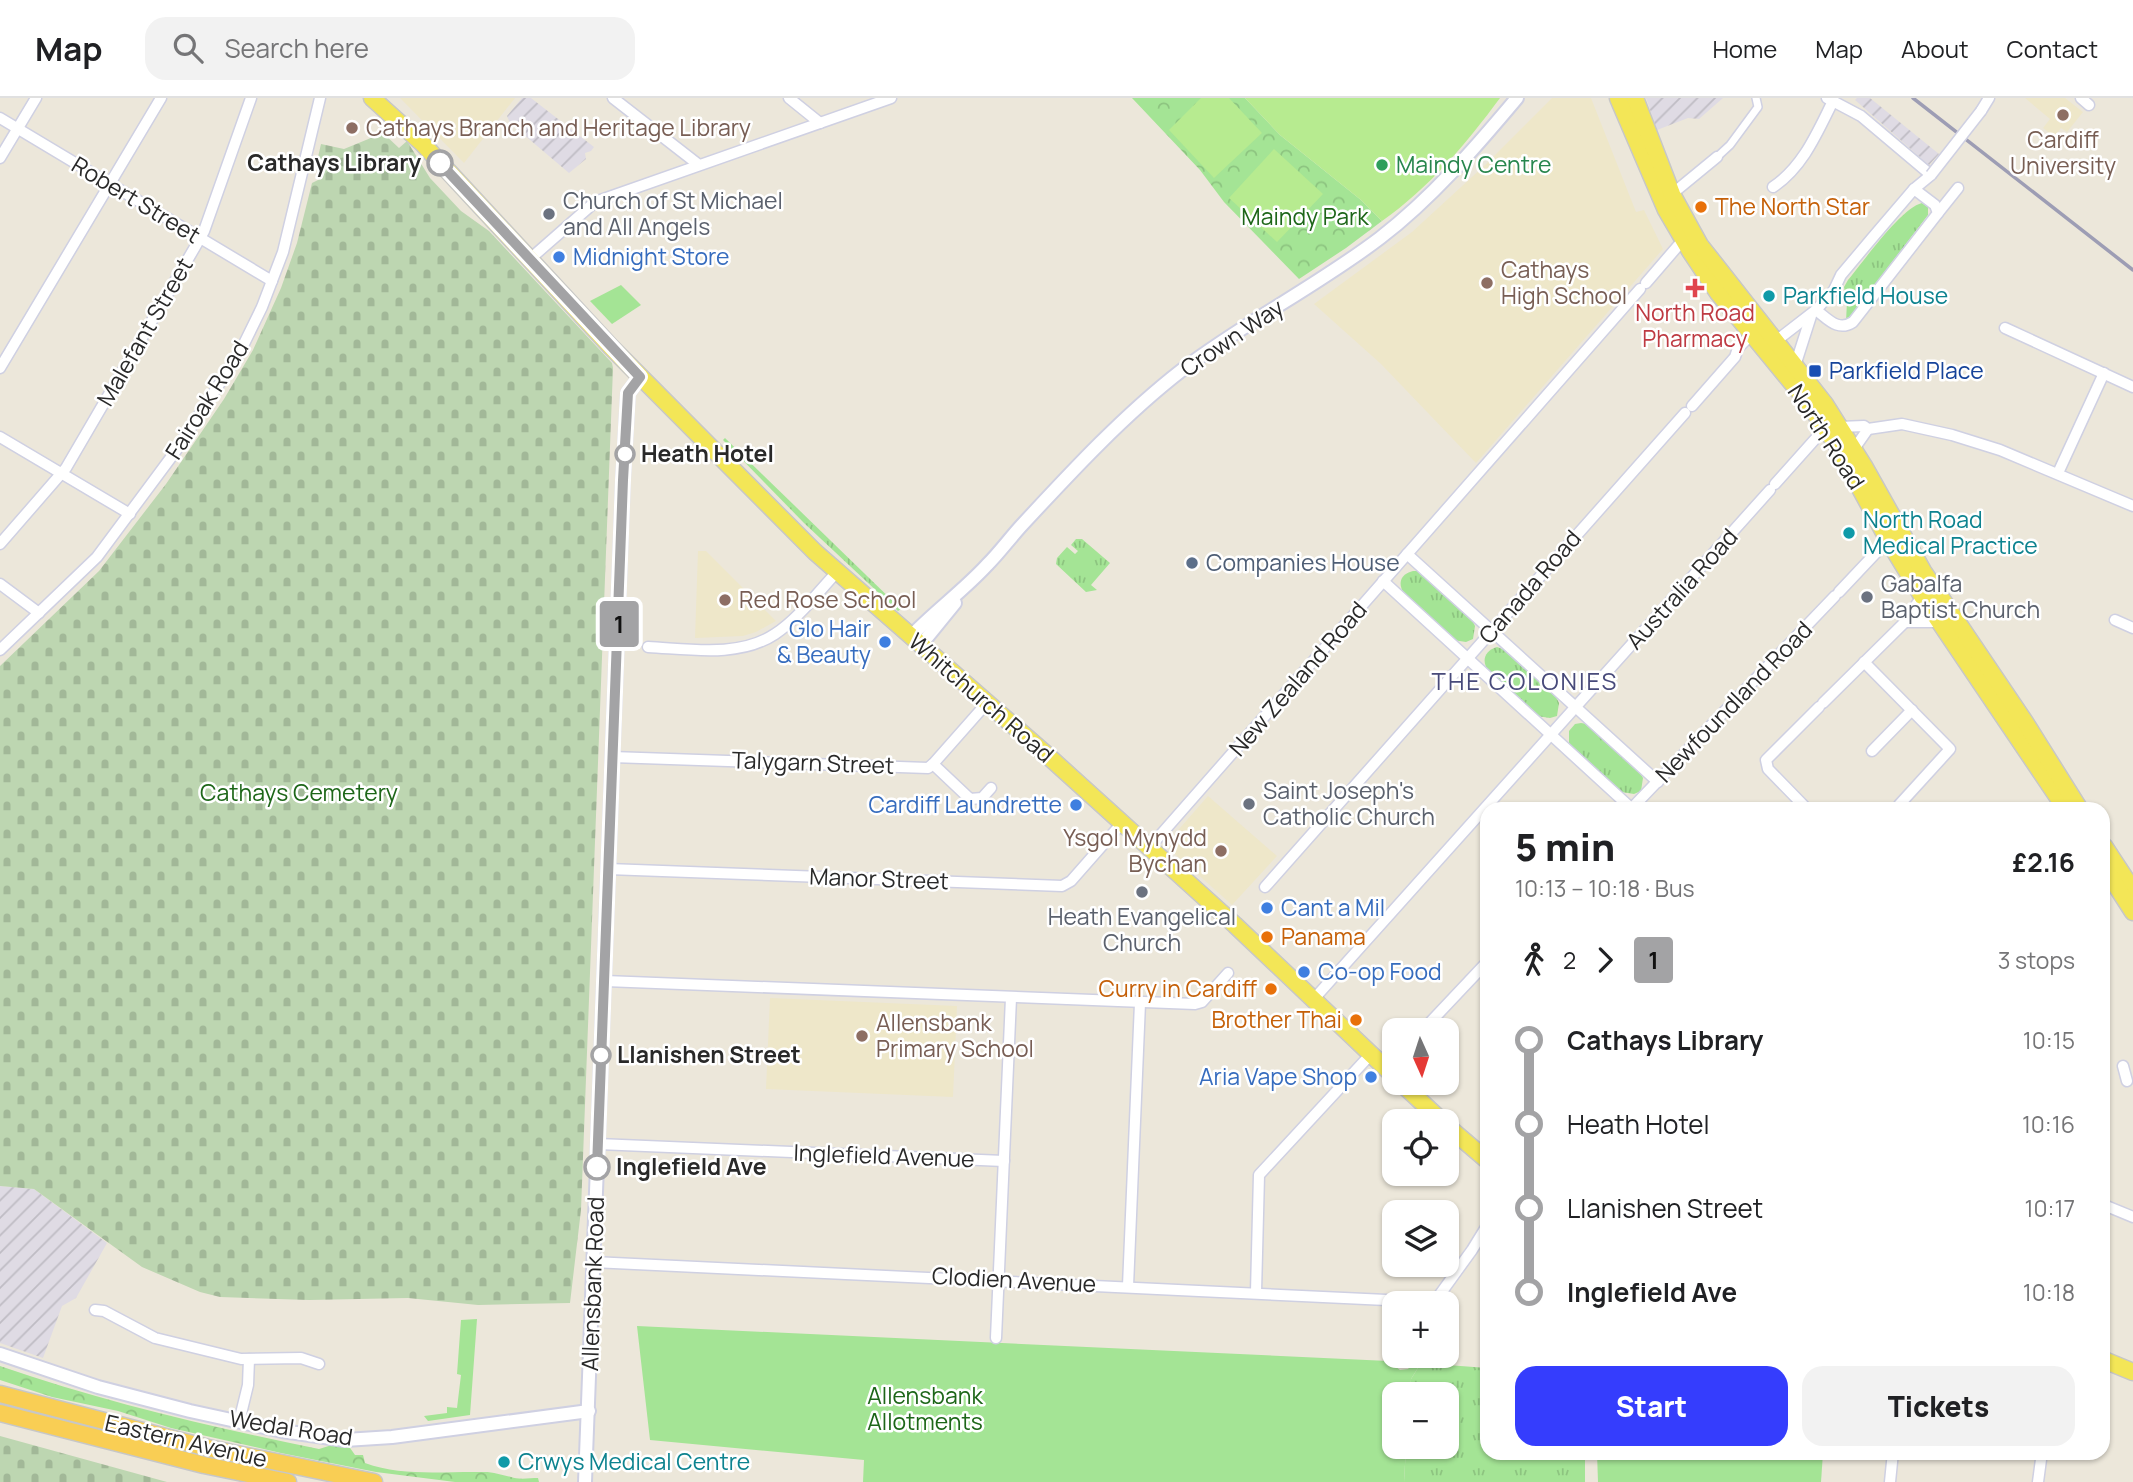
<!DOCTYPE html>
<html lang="en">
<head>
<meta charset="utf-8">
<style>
	:root { --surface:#fff; --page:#f2f2f2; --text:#202124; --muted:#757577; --line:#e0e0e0; --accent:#353dfd }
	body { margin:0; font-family:Manrope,sans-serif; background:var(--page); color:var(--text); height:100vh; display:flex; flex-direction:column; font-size:26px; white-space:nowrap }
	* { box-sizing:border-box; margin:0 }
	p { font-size:23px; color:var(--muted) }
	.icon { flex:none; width:38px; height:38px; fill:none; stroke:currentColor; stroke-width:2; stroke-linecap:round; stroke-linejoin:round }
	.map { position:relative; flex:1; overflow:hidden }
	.sheet { position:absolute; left:1480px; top:704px; width:630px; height:658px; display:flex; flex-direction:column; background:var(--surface); border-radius:21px; box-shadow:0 2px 5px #0004 }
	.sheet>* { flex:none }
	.badge { padding:0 14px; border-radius:5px; font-size:24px; line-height:46px }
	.needle { width:46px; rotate:177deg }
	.controls { position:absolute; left:1382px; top:920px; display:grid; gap:14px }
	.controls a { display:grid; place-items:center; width:77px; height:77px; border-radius:14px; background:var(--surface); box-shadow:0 2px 5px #0004; font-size:35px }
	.map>.badge { position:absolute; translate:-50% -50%; box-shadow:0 0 0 4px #fff }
	.legs { display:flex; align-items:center; gap:10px; height:77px; padding:0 35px; font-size:23px }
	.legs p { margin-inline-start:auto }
	.head { display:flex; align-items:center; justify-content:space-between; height:119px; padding:0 35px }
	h1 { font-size:38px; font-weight:800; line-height:52px }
	.primary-button { display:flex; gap:14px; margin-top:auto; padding:14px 35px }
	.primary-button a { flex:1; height:80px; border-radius:21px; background:var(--accent); color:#fff; font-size:28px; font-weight:800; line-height:80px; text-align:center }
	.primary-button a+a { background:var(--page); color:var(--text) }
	ul { padding:0 35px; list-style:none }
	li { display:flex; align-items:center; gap:24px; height:84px; font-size:26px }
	li i { display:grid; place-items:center; width:10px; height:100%; margin:0 9px; background:currentColor }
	li i::after { content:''; width:18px; height:18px; margin:-9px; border:5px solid; border-radius:50%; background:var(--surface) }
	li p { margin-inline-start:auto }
	li:first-child i { background:linear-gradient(#0000 50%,currentColor 0) }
	li:last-child i { background:linear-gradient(currentColor 50%,#0000 0) }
	header { display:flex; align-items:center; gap:42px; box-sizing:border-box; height:98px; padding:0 35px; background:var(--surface); border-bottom:2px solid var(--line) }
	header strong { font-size:33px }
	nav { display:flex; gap:38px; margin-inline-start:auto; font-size:24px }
	.search { width:490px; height:63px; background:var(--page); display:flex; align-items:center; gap:18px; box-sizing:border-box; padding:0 24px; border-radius:21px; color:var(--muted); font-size:26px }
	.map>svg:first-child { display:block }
</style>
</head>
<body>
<header>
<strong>Map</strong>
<div class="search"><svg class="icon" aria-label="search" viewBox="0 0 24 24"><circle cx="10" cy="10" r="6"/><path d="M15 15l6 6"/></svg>Search here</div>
<nav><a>Home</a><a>Map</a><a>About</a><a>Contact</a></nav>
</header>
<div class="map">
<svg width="2133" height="1384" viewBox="0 0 2133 1384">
	<defs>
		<pattern id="industrial-furrows" width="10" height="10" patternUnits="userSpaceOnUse" patternTransform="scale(1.75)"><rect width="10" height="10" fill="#dfdbe4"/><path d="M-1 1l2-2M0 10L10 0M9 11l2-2" fill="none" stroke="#bfbcc4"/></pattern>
		<pattern id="grass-tufts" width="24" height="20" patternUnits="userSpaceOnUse" patternTransform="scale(1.75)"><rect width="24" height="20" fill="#a4e495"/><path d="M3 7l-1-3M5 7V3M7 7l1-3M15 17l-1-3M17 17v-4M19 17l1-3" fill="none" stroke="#8dc480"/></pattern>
		<pattern id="forest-crowns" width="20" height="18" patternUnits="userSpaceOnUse" patternTransform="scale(1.75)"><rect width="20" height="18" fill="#a4e495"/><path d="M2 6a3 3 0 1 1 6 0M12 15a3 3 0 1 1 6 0" fill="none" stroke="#8dc480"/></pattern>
		<pattern id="cemetery-stones" width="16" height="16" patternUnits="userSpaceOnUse" patternTransform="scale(1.75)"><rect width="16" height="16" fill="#bdd6b1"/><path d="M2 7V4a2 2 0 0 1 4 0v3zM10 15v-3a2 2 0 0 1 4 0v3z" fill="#a2b898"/></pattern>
	</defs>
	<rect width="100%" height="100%" fill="#ece7da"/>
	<g fill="url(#industrial-furrows)">
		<polygon points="522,0 531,0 594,49 591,53 585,55 586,61 569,75 510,25 507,18"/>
		<polygon points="1646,0 1723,0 1699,21 1688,20 1657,32"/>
		<polygon points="1857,0 1870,0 1939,56 1929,67 1855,2"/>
		<polygon points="0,1088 34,1091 107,1145 76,1200 62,1208 43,1260 0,1245"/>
	</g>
	<g fill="#eee7c9">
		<polygon points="400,0 515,0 464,65"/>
		<polygon points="1552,0 1591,0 1636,114 1644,112 1663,151 1476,365 1381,266 1314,206 1412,134 1485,67"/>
		<polygon points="2025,0 2065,0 2083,14 2067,34 2061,30 2054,39 2043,30 2050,21"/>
		<polygon points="698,453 706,453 776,523 756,534 743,538 695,540"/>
		<polygon points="1208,698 1277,758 1232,807 1165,747"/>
		<polygon points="770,900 957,908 953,999 766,991"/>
	</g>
	<g fill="url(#grass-tufts)">
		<path d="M1922,105l6,4v8l-82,107 1,-21 -3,-14 4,-7c15,-18 53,-72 74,-77z"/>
		<polygon points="725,340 901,511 898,513 804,425 723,342"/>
		<polygon points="1076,441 1082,441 1110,465 1091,487 1097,492 1086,494 1056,466 1057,460 1067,449 1075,456 1078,453 1071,447"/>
		<path d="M1413,473h6l50,43 6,12 -2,13 -7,3 -13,-2 -48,-45c-8,-11 -5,-21 8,-24z"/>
		<path d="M1497,549l11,4 45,40 6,12 -2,13 -7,2 -13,-2 -48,-44c-8,-11 -5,-21 8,-25z"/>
		<polygon points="1581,625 1587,626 1637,669 1643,680 1641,693 1634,696 1621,694 1573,650 1569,645 1569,633 1575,626"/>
		<polygon points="1421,1265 1487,1270 1488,1354 1585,1355 1585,1384 1404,1384 1406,1349 1447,1349 1447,1297 1410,1297 1411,1281"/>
	</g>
	<g fill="url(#forest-crowns)">
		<polygon points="1132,0 1245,0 1280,37 1361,102 1382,123 1346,150 1299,181 1224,104 1200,72"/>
		<path d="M0,1268c104,36 211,61 319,83l13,-4h16l7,10h8l2,8c38,14 80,8 119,9 10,0 18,3 27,5 7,3 19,1 27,1l1,4h-84l-79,-10 -95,-19 -110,-25 -53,-17 -66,-14 -52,-17z"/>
	</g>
	<g fill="url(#cemetery-stones)">
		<polygon points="383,35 399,50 407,43 430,80 461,113 489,133 612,265 613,270 581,1112 570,1205 478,1207 408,1200 309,1202 220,1199 200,1194 142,1169 34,1091 0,1088 0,568 99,473 166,386 224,301 253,252 281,190 297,145 312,85 320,81 323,66 318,59 321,46 344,51"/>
		<polygon points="0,1338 167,1384 0,1384"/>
	</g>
	<g fill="#a4e495">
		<polygon points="621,187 641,207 612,226 590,203"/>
		<polygon points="477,1221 470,1317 428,1323 424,1318 447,1315 447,1309 457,1310 461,1277 457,1276 461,1222"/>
		<polygon points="637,1228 1388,1263 1400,1272 1408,1271 1413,1265 1421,1265 1411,1281 1410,1297 1395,1297 1395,1349 1406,1349 1404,1384 863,1384 864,1362 650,1342"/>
		<polygon points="1597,1355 1823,1355 1821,1384 1598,1384"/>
	</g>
	<g fill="#b7eb90">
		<polygon points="1201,0 1229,0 1262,35 1214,80 1169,32"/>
		<path d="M1245,0h255c-34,46 -71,90 -118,123l-21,-21 -81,-65z"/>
		<polygon points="1274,51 1323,96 1277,144 1229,100"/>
	</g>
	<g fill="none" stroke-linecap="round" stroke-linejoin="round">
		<defs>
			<polyline id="pedestrian" points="1717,59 1730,47 1758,9 1756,0"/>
			<g id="minor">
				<polyline points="613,0 699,67"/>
				<polyline points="789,0 820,25"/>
				<polyline points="2081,0 2089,7"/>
				<polyline points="1981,13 1989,0"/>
				<polyline points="0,20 272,183"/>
				<polyline points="0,60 36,0"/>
				<path d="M1773,89c30,-20 44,-54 60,-86"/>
				<polyline points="1672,96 1717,59"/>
				<polyline points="1938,115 1958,90"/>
				<polyline points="530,161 595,104 891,0"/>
				<polyline points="1646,185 1683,142"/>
				<path d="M1816,212c12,9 22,22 37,12l85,-109 -3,-8 -21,-16"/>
				<polyline points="2005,230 2133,289"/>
				<polyline points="1772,246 1816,212 1834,192 1841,177 1873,139 1914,91 1931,77 1861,18 1827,0"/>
				<polyline points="1795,268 1811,218"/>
				<polyline points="0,270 161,0"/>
				<polyline points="1692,308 1735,259 1738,250 1751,237"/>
				<polyline points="1839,329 1864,328 1868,331 1902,326 1952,337 2000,352 2133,408"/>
				<polyline points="0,339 130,416"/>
				<polyline points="1854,351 1868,331"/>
				<polyline points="2058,375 2104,275"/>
				<polyline points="1775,386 1825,330"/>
				<polyline points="0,446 66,370 195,149 204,133 251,0"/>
				<polyline points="1407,456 1658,684"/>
				<polyline points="1383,483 1631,710"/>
				<polyline points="0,486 39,515"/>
				<polyline points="1839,494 1888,442"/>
				<polyline points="2115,522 2133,530"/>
				<polyline points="1905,524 1939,524"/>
				<path d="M648,549c41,2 91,11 127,-13 24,-16 43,-42 62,-62"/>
				<polyline points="0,552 97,459 175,354 240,254 262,209 283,154 320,0"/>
				<polyline points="1864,564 1950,651 1899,707 1903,710"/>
				<polyline points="1823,605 1905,524 1922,498"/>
				<polyline points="1872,653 1912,612"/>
				<polyline points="612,659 928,670 933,666 986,606"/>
				<polyline points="933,666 970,701 982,700 991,690"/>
				<polyline points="1632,710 1835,498"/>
				<polyline points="1806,710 1768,671 1766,662 1819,609"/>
				<polyline points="1149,750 1640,191"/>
				<polyline points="608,771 1062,788 1071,783 1122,725"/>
				<polyline points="1265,789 1685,315"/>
				<polyline points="605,883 1195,906 1202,904 1228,875"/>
				<polyline points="1313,902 1770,392"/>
				<polyline points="1422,933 1488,863"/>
				<polyline points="2123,968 2127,983"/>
				<polyline points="598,1046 1004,1063"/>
				<polyline points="2104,1107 2133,1119"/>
				<polyline points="593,1164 1429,1204 1436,1202"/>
				<polyline points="1128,1188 1140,905"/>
				<polyline points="1256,1194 1259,1077 1371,956"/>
				<polyline points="1433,1206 1472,1152 1488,1126"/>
				<polyline points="95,1212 104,1213 155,1240 241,1261 301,1260 319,1266"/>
				<polyline points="996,1240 1011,900"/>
				<polyline points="1418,1261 1419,1258"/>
				<polyline points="239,1324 248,1287 249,1261"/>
				<polyline points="1890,1384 1893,1354"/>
				<polyline points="2038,1384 2042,1354"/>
			</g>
			<g id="tertiary">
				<path d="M910,539c25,-26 53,-46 77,-72 13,-13 23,-27 35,-40 50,-54 102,-110 160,-155 63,-48 135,-84 198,-132 52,-40 95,-90 137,-140"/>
				<polyline points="920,548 955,505"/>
				<polyline points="0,1256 98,1289 190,1313 282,1333 345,1342 392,1339 589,1313"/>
				<polyline points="585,1384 623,382 628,295 640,279"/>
			</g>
			<g id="primary">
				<polyline points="372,0 423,46 611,249 815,454 1047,657 1235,827 1395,979"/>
				<polyline points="1618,0 1666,112 1690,153 1718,195 1805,301 1836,346 1888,442 1922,498 2065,710"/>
				<polyline points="1635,0 1672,96 1700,147 1825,306 1864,368 1923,473 2025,624 2079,710"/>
				<polyline points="2104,748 2133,792"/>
				<polyline points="2104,769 2133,814"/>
				<polyline points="1401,985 1443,1024"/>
				<polyline points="1447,1028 1488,1063"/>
				<polyline points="2104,1262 2133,1274"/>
			</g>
			<g id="trunk">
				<polyline points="0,1296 208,1350 374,1384"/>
				<polyline points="0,1315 204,1367 288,1384"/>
			</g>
		</defs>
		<use href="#pedestrian" stroke="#cfd0e2" stroke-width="10"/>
		<use href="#minor" stroke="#cfd0e2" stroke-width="13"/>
		<use href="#tertiary" stroke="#cfd0e2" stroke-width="16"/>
		<use href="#primary" stroke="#c7c7c7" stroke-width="19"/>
		<use href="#trunk" stroke="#c7c7c7" stroke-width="19"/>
		<use href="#pedestrian" stroke="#fff" stroke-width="7"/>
		<use href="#minor" stroke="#fff" stroke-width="10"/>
		<use href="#tertiary" stroke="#fff" stroke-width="12"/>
		<use href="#primary" stroke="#f3e657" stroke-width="16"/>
		<use href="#trunk" stroke="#f9ce54" stroke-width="16"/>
		<polyline stroke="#9d9db4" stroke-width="3.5" points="1913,0 2133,172"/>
		<defs>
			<polyline id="minor-bridge" points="1931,77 1981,13"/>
		</defs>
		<use href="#minor-bridge" stroke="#cfd0e2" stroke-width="13" stroke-linecap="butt"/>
		<use href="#minor-bridge" stroke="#fff" stroke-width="10"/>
	</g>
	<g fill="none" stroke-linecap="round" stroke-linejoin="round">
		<defs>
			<polyline id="line-1" points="440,65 640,279 628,295 623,382 597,1069"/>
		</defs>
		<use href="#line-1" stroke="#fff" stroke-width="16"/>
		<use href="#line-1" stroke="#a3a3a5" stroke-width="10"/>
	</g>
	<g fill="#8d6e63" stroke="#fff" stroke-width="2.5">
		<circle cx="2063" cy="17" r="7"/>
		<circle cx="352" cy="30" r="7"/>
		<circle cx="1487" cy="185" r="7"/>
		<circle cx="725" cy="502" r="7"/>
		<circle cx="1221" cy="753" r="7"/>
		<circle cx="862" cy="938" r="7"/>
	</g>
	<g fill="#fff" stroke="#a3a3a5" stroke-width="3.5">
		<circle cx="440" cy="65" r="12"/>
		<circle cx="625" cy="356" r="9"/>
		<circle cx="601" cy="957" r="9"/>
		<circle cx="597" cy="1069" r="12"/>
	</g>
	<circle fill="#2e9e5b" stroke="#fff" stroke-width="2.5" cx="1382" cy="67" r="7"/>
	<g fill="#e8710a" stroke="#fff" stroke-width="2.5">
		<circle cx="1701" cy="109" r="7"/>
		<circle cx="1267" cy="839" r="7"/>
		<circle cx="1271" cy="891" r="7"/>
		<circle cx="1356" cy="922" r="7"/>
	</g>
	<g fill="#6b7280" stroke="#fff" stroke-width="2.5">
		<circle cx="549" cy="116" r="7"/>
		<circle cx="1867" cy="499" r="7"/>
		<circle cx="1249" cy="706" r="7"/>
		<circle cx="1142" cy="794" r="7"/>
	</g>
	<g fill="#3f7fe0" stroke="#fff" stroke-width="2.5">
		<circle cx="559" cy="159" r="7"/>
		<circle cx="885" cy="544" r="7"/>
		<circle cx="1076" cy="707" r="7"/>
		<circle cx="1267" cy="810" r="7"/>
		<circle cx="1304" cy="874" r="7"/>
		<circle cx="1371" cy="979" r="7"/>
	</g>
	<path fill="#e0444e" stroke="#fff" stroke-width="2.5" d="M1691.5 179.5h7v7h7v7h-7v7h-7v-7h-7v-7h7z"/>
	<g fill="#0f9aa8" stroke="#fff" stroke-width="2.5">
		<circle cx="1769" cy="198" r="7"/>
		<circle cx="1849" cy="435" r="7"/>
		<circle cx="504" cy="1364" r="7"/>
	</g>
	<rect fill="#1a4fb4" stroke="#fff" stroke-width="2.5" x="1808" y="266" width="14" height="14" rx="3.5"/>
	<circle fill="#5c6f8a" stroke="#fff" stroke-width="2.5" cx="1192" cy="465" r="7"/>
	<g text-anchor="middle" stroke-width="5" stroke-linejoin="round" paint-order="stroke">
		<g font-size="23" fill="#785e54" stroke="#fff" text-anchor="start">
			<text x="366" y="38">Cathays Branch and Heritage Library</text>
			<text x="2063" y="50" text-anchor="middle">Cardiff<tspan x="2063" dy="26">University</tspan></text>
			<text x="1501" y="180">Cathays<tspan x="1501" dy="26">High School</tspan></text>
			<text x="739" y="510">Red Rose School</text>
			<text x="1207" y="748" text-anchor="end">Ysgol Mynydd<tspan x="1207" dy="26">Bychan</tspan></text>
			<text x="876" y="933">Allensbank<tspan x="876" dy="26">Primary School</tspan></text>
		</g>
		<g font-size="23" font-weight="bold" fill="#292929" stroke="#fff" text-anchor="start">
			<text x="421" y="73" text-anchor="end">Cathays Library</text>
			<text x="641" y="364">Heath Hotel</text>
			<text x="617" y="965">Llanishen Street</text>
			<text x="616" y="1077">Inglefield Ave</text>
		</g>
		<g font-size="23" fill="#27864d" stroke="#fff" text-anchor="start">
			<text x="1396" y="75">Maindy Centre</text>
		</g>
		<g font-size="23" fill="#292929" stroke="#fff">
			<text transform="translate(136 102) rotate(31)" y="8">Robert Street</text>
			<text transform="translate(145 234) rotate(-60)" y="8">Malefant Street</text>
			<text transform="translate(1232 240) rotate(-34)" y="8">Crown Way</text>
			<text transform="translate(207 302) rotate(-58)" y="8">Fairoak Road</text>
			<text transform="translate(1826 339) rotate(57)" y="8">North Road</text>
			<text transform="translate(1530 489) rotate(-49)" y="8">Canada Road</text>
			<text transform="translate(1682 491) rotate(-48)" y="8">Australia Road</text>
			<text transform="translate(1298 581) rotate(-49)" y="8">New Zealand Road</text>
			<text transform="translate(981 600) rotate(41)" y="8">Whitchurch Road</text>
			<text transform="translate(1734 604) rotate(-46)" y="8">Newfoundland Road</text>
			<text transform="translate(813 665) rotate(2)" y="8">Talygarn Street</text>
			<text transform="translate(879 781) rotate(2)" y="8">Manor Street</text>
			<text transform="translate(884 1058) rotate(2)" y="8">Inglefield Avenue</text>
			<text transform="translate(1014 1182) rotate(3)" y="8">Clodien Avenue</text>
			<text transform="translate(593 1186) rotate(-88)" y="8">Allensbank Road</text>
			<text transform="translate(291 1330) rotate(9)" y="8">Wedal Road</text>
			<text transform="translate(186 1343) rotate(13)" y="8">Eastern Avenue</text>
		</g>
		<g font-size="23" fill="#5b616d" stroke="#fff" text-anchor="start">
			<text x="563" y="111">Church of St Michael<tspan x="563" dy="26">and All Angels</tspan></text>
			<text x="1881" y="494">Gabalfa<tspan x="1881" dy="26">Baptist Church</tspan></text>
			<text x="1263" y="701">Saint Joseph's<tspan x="1263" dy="26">Catholic Church</tspan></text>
			<text x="1142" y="827" text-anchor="middle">Heath Evangelical<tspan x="1142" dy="26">Church</tspan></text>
		</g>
		<g font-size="23" fill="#c56008" stroke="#fff" text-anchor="start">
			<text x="1715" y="117">The North Star</text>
			<text x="1281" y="847">Panama</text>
			<text x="1257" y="899" text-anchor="end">Curry in Cardiff</text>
			<text x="1342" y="930" text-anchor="end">Brother Thai</text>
		</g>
		<g font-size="23" fill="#1d6618" stroke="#fff">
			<text x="1305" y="127">Maindy Park</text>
			<text x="299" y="703">Cathays Cemetery</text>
			<text x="925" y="1306">Allensbank<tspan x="925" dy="26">Allotments</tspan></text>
		</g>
		<g font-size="23" fill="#366cbe" stroke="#fff" text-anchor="start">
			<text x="573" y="167">Midnight Store</text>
			<text x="871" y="539" text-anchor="end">Glo Hair<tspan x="871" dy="26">&amp; Beauty</tspan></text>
			<text x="1062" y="715" text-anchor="end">Cardiff Laundrette</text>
			<text x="1281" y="818">Cant a Mil</text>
			<text x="1318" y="882">Co-op Food</text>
			<text x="1357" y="987" text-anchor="end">Aria Vape Shop</text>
		</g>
		<g font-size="23" fill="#0d838f" stroke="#fff" text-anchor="start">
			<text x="1783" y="206">Parkfield House</text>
			<text x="1863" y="430">North Road<tspan x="1863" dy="26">Medical Practice</tspan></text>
			<text x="518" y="1372">Crwys Medical Centre</text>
		</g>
		<g font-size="23" fill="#be3a42" stroke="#fff">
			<text x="1695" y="223">North Road<tspan x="1695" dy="26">Pharmacy</tspan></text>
		</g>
		<g font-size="23" fill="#164399" stroke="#fff" text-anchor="start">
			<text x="1829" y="281">Parkfield Place</text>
		</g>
		<g font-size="23" fill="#4e5e75" stroke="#fff" text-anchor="start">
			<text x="1206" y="473">Companies House</text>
		</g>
		<g font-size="24" letter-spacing="2" fill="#484a7a" stroke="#fff">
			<text x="1525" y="592">THE COLONIES</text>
		</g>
	</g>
</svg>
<div class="controls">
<a><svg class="needle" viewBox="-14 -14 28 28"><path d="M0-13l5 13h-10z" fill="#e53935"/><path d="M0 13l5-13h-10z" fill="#757577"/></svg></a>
<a><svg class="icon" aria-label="locate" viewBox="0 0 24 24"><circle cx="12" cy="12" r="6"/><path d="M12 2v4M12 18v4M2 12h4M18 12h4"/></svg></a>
<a><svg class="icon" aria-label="layers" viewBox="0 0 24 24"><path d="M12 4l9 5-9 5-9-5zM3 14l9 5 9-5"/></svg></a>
<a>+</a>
<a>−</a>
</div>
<b class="badge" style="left:619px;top:526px;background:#a3a3a5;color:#111">1</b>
<section class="sheet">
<div class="head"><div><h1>5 min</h1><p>10:13 – 10:18 · Bus</p></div><b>£2.16</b></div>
<div class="legs"><svg class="icon" aria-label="walk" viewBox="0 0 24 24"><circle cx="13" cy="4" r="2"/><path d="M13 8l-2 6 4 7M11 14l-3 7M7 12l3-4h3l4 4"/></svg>2<svg class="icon" aria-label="forward" viewBox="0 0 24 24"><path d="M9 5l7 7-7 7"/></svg><b class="badge" style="background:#a3a3a5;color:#111">1</b><p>3 stops</p></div>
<ul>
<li><i style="color:#a3a3a5"></i><b>Cathays Library</b><p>10:15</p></li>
<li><i style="color:#a3a3a5"></i><span>Heath Hotel</span><p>10:16</p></li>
<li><i style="color:#a3a3a5"></i><span>Llanishen Street</span><p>10:17</p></li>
<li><i style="color:#a3a3a5"></i><b>Inglefield Ave</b><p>10:18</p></li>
</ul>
<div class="primary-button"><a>Start</a><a>Tickets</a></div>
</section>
</div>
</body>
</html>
